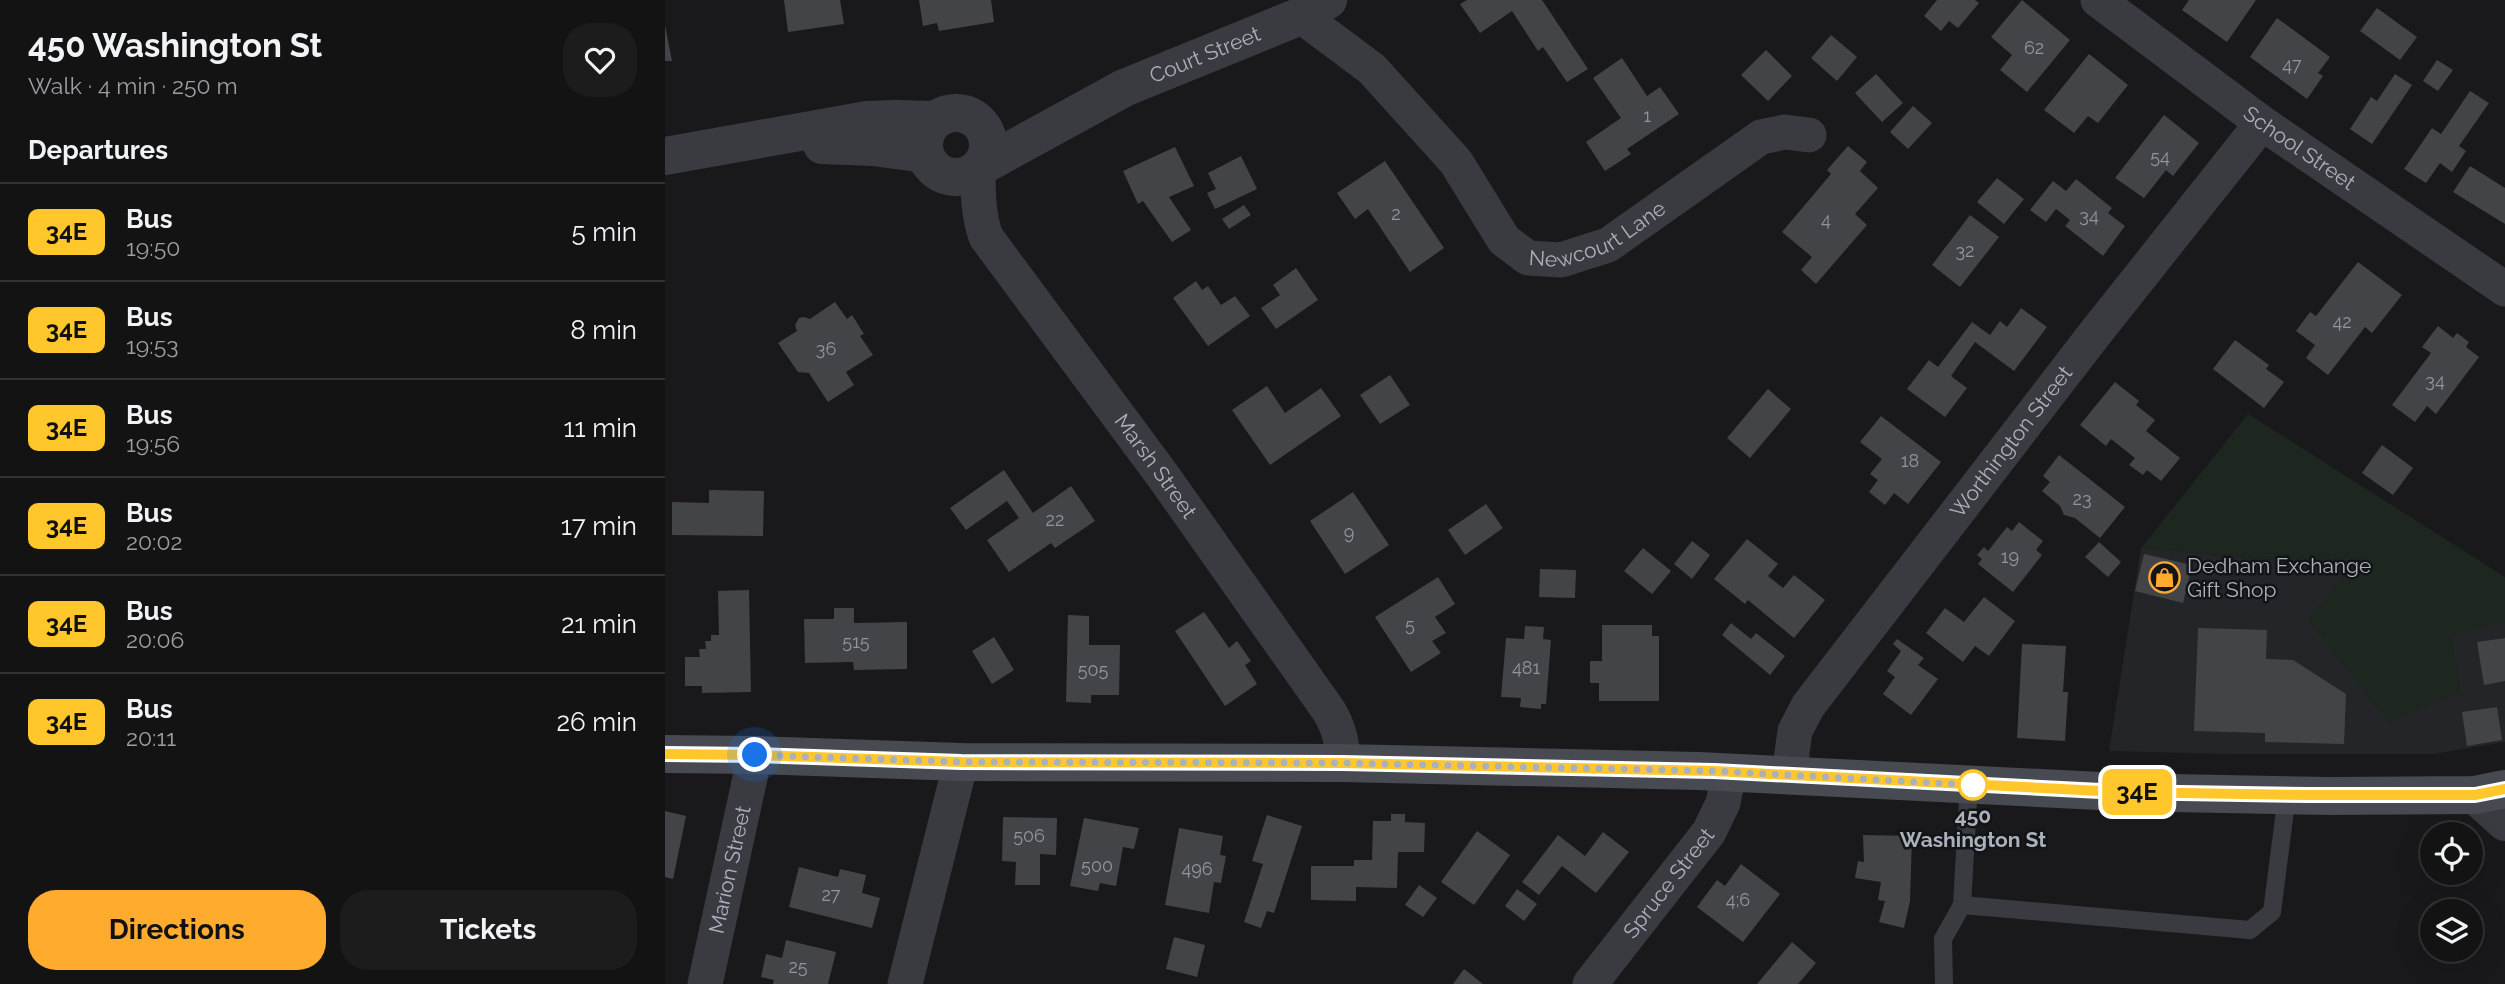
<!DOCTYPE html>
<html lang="en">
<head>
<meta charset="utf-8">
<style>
	:root { --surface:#131314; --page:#1c1c1d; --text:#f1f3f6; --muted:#9d9ea0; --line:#323234; --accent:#ffab2d }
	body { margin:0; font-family:Raleway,sans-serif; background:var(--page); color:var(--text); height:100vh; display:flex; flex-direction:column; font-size:26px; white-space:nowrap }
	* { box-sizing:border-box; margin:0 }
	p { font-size:23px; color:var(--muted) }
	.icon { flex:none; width:38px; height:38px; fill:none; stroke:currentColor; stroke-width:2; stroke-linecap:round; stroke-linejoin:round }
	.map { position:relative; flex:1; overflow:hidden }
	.drawer { display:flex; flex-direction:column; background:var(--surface); width:665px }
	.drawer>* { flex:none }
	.badge { padding:0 14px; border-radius:10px; font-size:24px; line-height:46px }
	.controls { position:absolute; left:1755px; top:822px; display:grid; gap:14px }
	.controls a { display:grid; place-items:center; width:63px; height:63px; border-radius:50%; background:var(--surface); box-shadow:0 7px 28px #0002,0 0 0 2px var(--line); font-size:35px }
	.you { position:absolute; width:35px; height:35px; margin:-18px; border:5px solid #fff; border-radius:50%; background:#1a73e8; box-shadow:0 0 0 10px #1a73e833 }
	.map>.badge { position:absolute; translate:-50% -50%; box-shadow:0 0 0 4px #fff }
	h2 { padding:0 28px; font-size:26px; line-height:63px }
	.round { display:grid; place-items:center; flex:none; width:74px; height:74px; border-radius:28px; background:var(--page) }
	.headline { display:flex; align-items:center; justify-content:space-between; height:119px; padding:0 28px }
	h1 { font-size:33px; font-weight:700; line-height:52px }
	.action { display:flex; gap:14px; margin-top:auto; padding:14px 28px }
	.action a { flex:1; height:80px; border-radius:28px; background:var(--accent); color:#111; font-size:28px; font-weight:700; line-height:80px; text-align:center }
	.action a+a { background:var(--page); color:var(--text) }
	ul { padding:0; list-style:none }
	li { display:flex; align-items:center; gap:21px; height:98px; padding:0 28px; border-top:2px solid var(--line) }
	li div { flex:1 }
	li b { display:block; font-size:26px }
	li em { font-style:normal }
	li .badge { min-width:77px; font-weight:700; text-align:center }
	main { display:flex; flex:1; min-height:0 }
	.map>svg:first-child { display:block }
</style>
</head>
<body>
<main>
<section class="drawer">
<div class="headline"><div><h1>450 Washington St</h1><p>Walk · 4 min · 250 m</p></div><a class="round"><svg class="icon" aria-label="heart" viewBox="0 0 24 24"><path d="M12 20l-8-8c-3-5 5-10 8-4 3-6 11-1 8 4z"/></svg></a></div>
<h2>Departures</h2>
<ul>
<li><span class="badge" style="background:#ffc72c;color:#111">34E</span><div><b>Bus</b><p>19:50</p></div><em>5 min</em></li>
<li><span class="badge" style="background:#ffc72c;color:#111">34E</span><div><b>Bus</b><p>19:53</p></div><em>8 min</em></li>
<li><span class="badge" style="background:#ffc72c;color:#111">34E</span><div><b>Bus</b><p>19:56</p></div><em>11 min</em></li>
<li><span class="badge" style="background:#ffc72c;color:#111">34E</span><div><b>Bus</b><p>20:02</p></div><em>17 min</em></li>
<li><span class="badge" style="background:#ffc72c;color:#111">34E</span><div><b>Bus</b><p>20:06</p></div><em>21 min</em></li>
<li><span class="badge" style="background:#ffc72c;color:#111">34E</span><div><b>Bus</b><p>20:11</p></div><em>26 min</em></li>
</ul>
<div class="action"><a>Directions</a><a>Tickets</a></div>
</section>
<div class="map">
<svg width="1840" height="984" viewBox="0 0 1840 984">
	<rect width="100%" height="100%" fill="#19191b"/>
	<polygon fill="#242528" points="1476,548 1685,567 1795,692 1786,630 1840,620 1840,742 1769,754 1566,754 1444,751"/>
	<polygon fill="#1e271f" points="1583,414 1840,577 1840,622 1787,635 1795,692 1723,723 1643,620 1685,567 1476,548"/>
	<g fill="#424448">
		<polygon points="119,0 175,0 179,24 123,32"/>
		<polygon points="254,0 326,0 329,22 274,31 272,23 258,26"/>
		<polygon points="802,0 877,0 923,69 902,82 878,47 873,51 847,11 815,33 795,4"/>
		<polygon points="1272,0 1310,0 1314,3 1293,28 1284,21 1276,31 1259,16"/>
		<polygon points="1357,0 1405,40 1362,92 1335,70 1347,55 1326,37"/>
		<polygon points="1524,0 1591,0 1562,42 1517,10"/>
		<polygon points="1712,8 1752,37 1735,60 1695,31"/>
		<polygon points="1612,18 1665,57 1653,73 1658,76 1642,99 1585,57"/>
		<polygon points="0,25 7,61 0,61"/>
		<polygon points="1166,35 1192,57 1172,81 1146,58"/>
		<polygon points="1101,50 1127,76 1103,101 1076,75"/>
		<polygon points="1424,54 1463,85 1433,123 1423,116 1409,133 1379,110"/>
		<polygon points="957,58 982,96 995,87 1014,114 962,149 966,154 940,171 921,142 956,118 928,78"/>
		<polygon points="1772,60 1788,70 1773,91 1758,81"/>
		<polygon points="1211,74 1238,103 1217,122 1190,93"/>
		<polygon points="1730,74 1747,85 1707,144 1685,129 1706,97 1712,101"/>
		<polygon points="1805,91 1824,103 1794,146 1801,151 1787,172 1775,163 1761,183 1739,169 1767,128 1776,134"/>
		<polygon points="1248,106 1267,123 1243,149 1225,132"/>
		<polygon points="1499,115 1534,143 1508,176 1501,170 1479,198 1450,178"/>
		<polygon points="1183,146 1202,162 1195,171 1213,188 1190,214 1202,225 1151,284 1136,270 1147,257 1117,232 1166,174 1162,170"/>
		<polygon points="510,147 529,186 504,197 526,230 507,242 478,201 473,204 458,171"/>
		<polygon points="576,156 592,189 550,209 542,193 551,189 543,173"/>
		<polygon points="720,161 779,248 745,272 703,209 690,219 672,193"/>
		<polygon points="1805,166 1840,188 1840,224 1788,192"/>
		<polygon points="1332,178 1359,199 1339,224 1312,202"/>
		<polygon points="1411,179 1447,208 1443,213 1460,226 1438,256 1400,226 1405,220 1391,209 1381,222 1365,210 1388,181 1401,191"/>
		<polygon points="579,205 586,215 564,229 557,219"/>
		<polygon points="1305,215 1334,237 1295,287 1267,265"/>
		<polygon points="1693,262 1737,295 1707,333 1700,327 1663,375 1641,358 1650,345 1631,331 1645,312 1651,316"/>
		<polygon points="631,268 653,300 611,329 596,308 615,295 608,285"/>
		<polygon points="531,281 537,290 543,286 556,305 570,296 585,316 543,346 508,298"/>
		<polygon points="170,302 182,319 187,315 199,334 195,336 208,355 181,372 189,385 163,402 144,373 133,372 113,343 132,331 130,325 134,318 139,317 145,319"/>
		<polygon points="1356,308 1382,327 1349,371 1310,342 1286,376 1302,388 1280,417 1242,389 1264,360 1273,367 1307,322 1325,335 1335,321 1342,327"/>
		<polygon points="1773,326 1788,338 1792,333 1804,342 1801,347 1814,357 1771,414 1762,406 1750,422 1727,405 1766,353 1757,347"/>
		<polygon points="1570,340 1604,365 1601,369 1619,382 1599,408 1548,369"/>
		<polygon points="725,375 745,405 715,424 695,395"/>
		<polygon points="1450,382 1474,401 1471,405 1490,420 1481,431 1515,458 1496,481 1482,470 1478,475 1464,465 1470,458 1446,439 1441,446 1415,425"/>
		<polygon points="602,386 620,413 656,388 676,416 605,465 567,410"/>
		<polygon points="1103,389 1126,409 1085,458 1062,438"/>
		<polygon points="1216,416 1276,462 1243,504 1229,493 1220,505 1204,492 1213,480 1205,474 1217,459 1195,442"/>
		<polygon points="1717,445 1748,468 1728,495 1697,473"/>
		<polygon points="1394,455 1460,507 1435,538 1410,518 1399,515 1395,506 1377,491 1385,482 1378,476"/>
		<polygon points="339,470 368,513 406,486 430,521 390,548 386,543 344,572 322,540 354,518 342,501 301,530 285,508"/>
		<polygon points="44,490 99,491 98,536 7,535 7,502 44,503"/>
		<polygon points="688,492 724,545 680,574 645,521"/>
		<polygon points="821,504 838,528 800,555 783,530"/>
		<polygon points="1354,522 1378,541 1371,550 1377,555 1348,592 1313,564 1317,559 1312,555 1319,547 1323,551 1342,527 1347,531"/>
		<polygon points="1082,539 1113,564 1103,576 1118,588 1129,575 1160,600 1129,638 1083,600 1080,604 1049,579"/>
		<polygon points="1027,541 1045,555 1027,579 1009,564"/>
		<polygon points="1434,542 1456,562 1443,577 1420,557"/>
		<polygon points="978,548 1006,571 987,594 959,571"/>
		<polygon points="1479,554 1527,565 1518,603 1470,591"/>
		<polygon points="875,569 911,570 910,598 874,597"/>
		<polygon points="773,577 790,604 770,617 781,633 767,641 776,653 746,672 710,617"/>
		<polygon points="84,590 86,692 37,693 37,686 20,686 20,657 35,657 34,649 41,649 40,641 46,641 46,635 54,635 53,591"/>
		<polygon points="1319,597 1350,621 1324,656 1310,646 1298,662 1261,633 1280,608 1299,622"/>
		<polygon points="169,608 189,608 189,623 242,622 242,669 189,670 188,662 140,663 139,619 169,619"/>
		<polygon points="539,612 564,648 572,641 586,661 580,665 592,684 560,706 510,631"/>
		<polygon points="403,615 424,616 424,645 455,645 454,695 426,695 426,703 401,702"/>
		<polygon points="1066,623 1086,639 1091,633 1120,656 1105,675 1057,635"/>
		<polygon points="937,625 987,625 987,636 994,636 994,701 934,701 934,683 925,683 925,661 937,661"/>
		<polygon points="860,626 879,627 878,639 886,640 881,704 876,704 876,709 855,707 856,698 836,697 841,638 859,639"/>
		<polygon points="1533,628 1602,630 1601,659 1628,660 1681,694 1679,744 1600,742 1600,733 1529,731"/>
		<polygon points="329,637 349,670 327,684 307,651"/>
		<polygon points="1840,638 1840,681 1819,685 1812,642"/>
		<polygon points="1232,639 1259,658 1253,665 1273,679 1246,715 1218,694 1230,677 1222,671 1236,651 1228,644"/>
		<polygon points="1357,644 1401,646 1398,692 1403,692 1400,741 1352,738"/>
		<polygon points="1832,707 1837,740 1802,746 1797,712"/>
		<polygon points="0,811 21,816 8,879 0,877"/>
		<polygon points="726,814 740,814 740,822 760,823 759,852 733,852 732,888 691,887 691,901 646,900 646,866 689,866 689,860 707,860 708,821 726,821"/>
		<polygon points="602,815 637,826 609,913 602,911 596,928 579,922 598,864 587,861"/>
		<polygon points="338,817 392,818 391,855 375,854 375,885 350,885 351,862 337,861"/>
		<polygon points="419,818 474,828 469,849 458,847 451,886 435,883 433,891 405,886"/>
		<polygon points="514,828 558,836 555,855 561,856 556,883 549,882 544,913 500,905"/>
		<polygon points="812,831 845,855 809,905 776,882"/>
		<polygon points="938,832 964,852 931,893 897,866 874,895 857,882 893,835 920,856"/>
		<polygon points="1198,835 1247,836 1245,901 1239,928 1214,922 1220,901 1213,900 1216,882 1190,878 1193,861 1199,862"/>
		<polygon points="1076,864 1115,894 1078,942 1032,907 1052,880 1060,886"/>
		<polygon points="134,867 173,877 175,869 201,875 197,893 215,898 207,928 124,907"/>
		<polygon points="754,885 772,898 758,917 740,905"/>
		<polygon points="852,889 872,904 859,921 840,906"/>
		<polygon points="509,937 540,945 532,977 501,969"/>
		<polygon points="121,940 171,952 163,984 108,984 109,980 96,977 101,954 117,958"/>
		<polygon points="1127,942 1151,963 1133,984 1092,984"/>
		<polygon points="799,969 818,984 788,984"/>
	</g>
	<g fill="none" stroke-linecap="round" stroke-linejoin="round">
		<g stroke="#393b41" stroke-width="18">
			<polyline points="1297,905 1585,930 1607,912 1622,795"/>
			<polyline points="1279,984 1278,939 1297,905 1304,784"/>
		</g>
		<g stroke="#393b41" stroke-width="35">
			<path id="s1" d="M1433,0l164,123 243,166"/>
			<path id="s2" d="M636,16l71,53 84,93 48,78 24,18 33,2 47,-15 153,-108 24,-5 24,3"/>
			<path id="s3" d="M313,168c0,24 0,47 8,69l177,239 166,235c10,17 14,32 13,52"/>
			<path id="s4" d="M1124,775l6,-44 13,-25 285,-370 169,-213"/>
			<path id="s5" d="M40,984l50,-229"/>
			<polyline points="240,984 296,762"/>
			<path id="s6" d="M925,984l119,-152 14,-29 6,-31"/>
		</g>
		<g stroke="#393b41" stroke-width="38">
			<circle cx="291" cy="145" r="32"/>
			<polyline points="157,145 208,147 260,154"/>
			<polyline points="0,156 202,120 231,119 270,120"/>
			<path id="s7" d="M313,168l146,-80 177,-72 27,-16"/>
			<polyline points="1810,795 1840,822"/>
		</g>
		<polyline stroke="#474a51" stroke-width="38" points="0,754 90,755 296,762 677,763 1034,771 1455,792 1665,796 1810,795 1840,789"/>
	</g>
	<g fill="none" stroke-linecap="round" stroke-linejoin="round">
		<defs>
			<polyline id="line" points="0,754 90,755 296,762 677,763 1049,771 1455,792 1644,795 1810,795 1840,789"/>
		</defs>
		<use href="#line" stroke="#fff" stroke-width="16"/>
		<use href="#line" stroke="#ffc72c" stroke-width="10"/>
		<polyline stroke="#aab1bc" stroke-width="7" stroke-dasharray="0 12.6" points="90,755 296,762 677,763 1049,771 1308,785"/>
	</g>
	<defs>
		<symbol id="shop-ring" viewBox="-11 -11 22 22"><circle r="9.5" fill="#131416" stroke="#ffab2d" stroke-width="1.5"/><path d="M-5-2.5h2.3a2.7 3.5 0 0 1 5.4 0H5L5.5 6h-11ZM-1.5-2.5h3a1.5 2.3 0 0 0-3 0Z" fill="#ffab2d"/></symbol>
	</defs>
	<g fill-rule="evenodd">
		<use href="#shop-ring" x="1482" y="560" width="35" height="35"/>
	</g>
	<circle fill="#fff" stroke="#ffc72c" stroke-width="3.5" cx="1308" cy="785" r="14"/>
	<g text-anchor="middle" stroke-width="5" stroke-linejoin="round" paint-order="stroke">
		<g font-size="18" fill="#90969f">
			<text x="1369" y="54">62</text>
			<text x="1627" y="71">47</text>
			<text x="982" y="122">1</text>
			<text x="1495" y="163">54</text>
			<text x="731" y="220">2</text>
			<text x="1424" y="222">34</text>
			<text x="1161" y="226">4</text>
			<text x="1300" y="257">32</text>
			<text x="1677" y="328">42</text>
			<text x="161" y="355">36</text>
			<text x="1770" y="387">34</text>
			<text x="1245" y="467">18</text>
			<text x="1417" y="505">23</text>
			<text x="390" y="526">22</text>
			<text x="684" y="539">9</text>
			<text x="1345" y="563">19</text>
			<text x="745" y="631">5</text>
			<text x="191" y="648">515</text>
			<text x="861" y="674">481</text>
			<text x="428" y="676">505</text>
			<text x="364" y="842">506</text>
			<text x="432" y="872">500</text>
			<text x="532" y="875">496</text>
			<text x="166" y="901">27</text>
			<text x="1073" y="906">4;6</text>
			<text x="133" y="973">25</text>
		</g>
		<g font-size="21" fill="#aab1bc" stroke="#131416">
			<text dy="7" stroke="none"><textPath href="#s7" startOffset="254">Court Street</textPath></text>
			<text dy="7" stroke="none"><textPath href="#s1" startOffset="250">School Street</textPath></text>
			<text dy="7" stroke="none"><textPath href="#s2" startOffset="411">Newcourt Lane</textPath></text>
			<text dy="7" stroke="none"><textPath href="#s4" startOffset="406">Worthington Street</textPath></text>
			<text dy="7" stroke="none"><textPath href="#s3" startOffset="355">Marsh Street</textPath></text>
			<text dy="7" stroke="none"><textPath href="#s5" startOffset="117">Marion Street</textPath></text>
			<text dy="7" stroke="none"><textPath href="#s6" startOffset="128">Spruce Street</textPath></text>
		</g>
		<g font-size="21" fill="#aab1bc" stroke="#131416" text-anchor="start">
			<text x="1522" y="573">Dedham Exchange<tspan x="1522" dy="24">Gift Shop</tspan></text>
		</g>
		<g font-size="21" font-weight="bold" fill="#aab1bc" stroke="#131416">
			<text x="1308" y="823">450<tspan x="1308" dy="24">Washington St</tspan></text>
		</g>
	</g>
</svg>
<div class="controls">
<a><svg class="icon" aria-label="locate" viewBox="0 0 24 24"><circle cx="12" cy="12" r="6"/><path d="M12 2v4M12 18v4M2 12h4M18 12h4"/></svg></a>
<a><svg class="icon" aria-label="layers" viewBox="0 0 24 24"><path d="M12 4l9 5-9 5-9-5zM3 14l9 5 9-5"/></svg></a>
</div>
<div class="you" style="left:90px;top:755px"></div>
<b class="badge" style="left:1472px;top:792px;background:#ffc72c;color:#111">34E</b>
</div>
</main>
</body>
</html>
